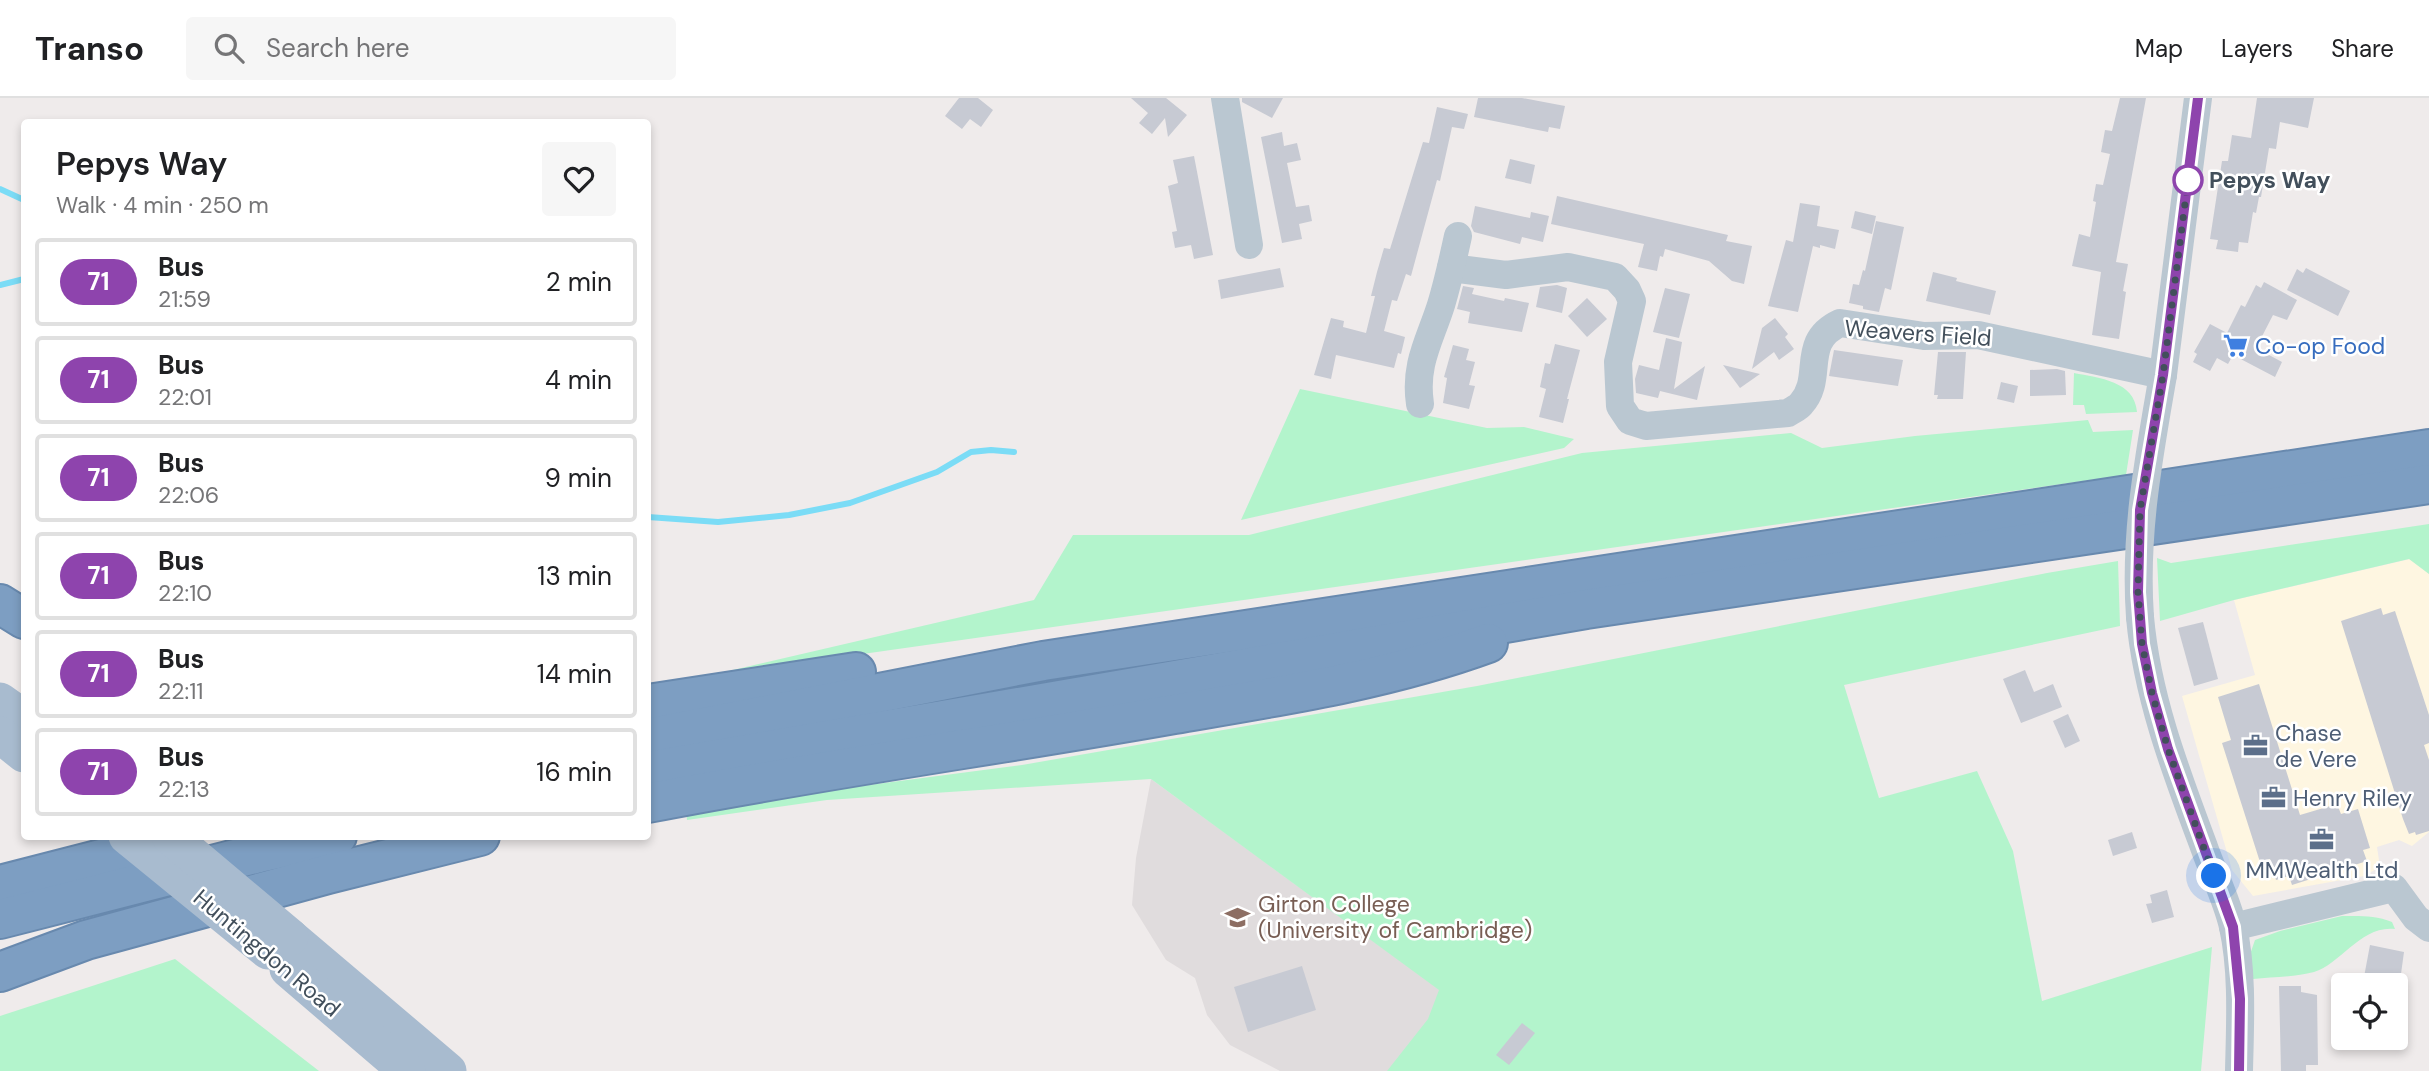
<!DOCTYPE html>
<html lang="en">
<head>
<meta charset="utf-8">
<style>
	:root { --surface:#fff; --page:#f6f6f6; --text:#202124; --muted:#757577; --line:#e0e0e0 }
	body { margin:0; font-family:"DM Sans",sans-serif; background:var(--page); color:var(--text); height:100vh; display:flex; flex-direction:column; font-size:26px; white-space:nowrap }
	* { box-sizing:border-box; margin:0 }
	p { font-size:23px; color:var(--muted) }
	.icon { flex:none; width:38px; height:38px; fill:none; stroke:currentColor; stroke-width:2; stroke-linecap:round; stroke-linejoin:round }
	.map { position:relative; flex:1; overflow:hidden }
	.sheet { position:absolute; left:21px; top:21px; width:630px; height:721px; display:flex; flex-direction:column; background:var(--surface); border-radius:7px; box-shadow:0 4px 10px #0003 }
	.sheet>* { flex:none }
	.badge { padding:0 14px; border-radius:23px; font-size:24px; line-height:46px }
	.controls { position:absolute; left:2331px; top:875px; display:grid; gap:14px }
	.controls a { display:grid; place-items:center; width:77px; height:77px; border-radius:7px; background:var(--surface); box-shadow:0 4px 10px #0003; font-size:35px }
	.you { position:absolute; width:35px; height:35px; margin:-18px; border:5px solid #fff; border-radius:50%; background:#1a73e8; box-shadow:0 0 0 10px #1a73e833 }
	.map>.badge { position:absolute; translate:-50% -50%; box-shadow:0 0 0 4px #fff }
	.round { display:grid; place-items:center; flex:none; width:74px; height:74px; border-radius:7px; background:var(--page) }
	.summary { display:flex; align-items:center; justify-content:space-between; height:119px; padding:0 35px }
	h1 { font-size:33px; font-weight:600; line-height:52px }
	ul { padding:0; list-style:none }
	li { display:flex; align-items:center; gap:21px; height:88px; margin:0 14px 10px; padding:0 21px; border:4px solid var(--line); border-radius:7px }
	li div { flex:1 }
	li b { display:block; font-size:26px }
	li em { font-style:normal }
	li .badge { min-width:77px; font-weight:700; text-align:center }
	header { display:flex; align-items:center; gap:42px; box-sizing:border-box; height:98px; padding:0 35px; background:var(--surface); border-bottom:2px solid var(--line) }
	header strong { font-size:33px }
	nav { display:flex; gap:38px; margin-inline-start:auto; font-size:24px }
	.search { width:490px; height:63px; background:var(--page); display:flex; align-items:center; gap:18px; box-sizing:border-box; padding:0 24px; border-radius:7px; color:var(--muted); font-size:26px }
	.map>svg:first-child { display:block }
</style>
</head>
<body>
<header>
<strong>Transo</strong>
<div class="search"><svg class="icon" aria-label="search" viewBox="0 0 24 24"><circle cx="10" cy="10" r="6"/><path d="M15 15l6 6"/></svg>Search here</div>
<nav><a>Map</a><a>Layers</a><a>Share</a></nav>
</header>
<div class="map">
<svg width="2429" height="973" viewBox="0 0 2429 973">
	<rect width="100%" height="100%" fill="#efebeb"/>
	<polygon fill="#fef6e1" points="2410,461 2429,476 2429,734 2412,748 2399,742 2377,749 2380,769 2364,778 2253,798 2232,772 2182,598 2255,577 2234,502"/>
	<polygon fill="#e0dcdd" points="1151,681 1440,892 1494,973 1280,973 1230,947 1207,917 1195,880 1166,862 1132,807 1136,760"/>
	<g fill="#b3f4cc">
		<path d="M2074,275c25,5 61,8 63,39l-51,2 -2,-9h-11z"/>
		<polygon points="1300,291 1487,330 1524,329 1574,341 1564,350 1241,422"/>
		<polygon points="2088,322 2093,334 2133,332 2126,377 707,578 1034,502 1073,437 1249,437 1582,355 1791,335 1822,350 1915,338"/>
		<polygon points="2429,426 2429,476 2409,461 2234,502 2160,523 2157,460 2171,465"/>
		<polygon points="2118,463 2120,528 1844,587 1879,700 1977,673 2013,753 2042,903 2212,849 2201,973 1387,973 1428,921 1439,892 1151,681 827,702 687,722 686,711 1022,667 1477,588 2047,475"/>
		<path d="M2342,818c18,0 33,-1 50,6l3,7c-34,-4 -54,35 -81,43 -19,5 -41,5 -61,7l-6,-16 8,-23 25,-9z"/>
		<polygon points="175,861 319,973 0,973 0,918"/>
	</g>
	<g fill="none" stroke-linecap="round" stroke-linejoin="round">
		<g stroke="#7bdcf6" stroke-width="6">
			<polyline points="0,91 24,102"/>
			<polyline points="0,187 24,181"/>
			<polyline points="648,419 718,424 789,417 850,405 937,374 971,354 991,352 1014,354"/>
		</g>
	</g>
	<g fill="#c7cad3">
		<polygon points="959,0 978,0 993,12 981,29 970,21 962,31 945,18"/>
		<polygon points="1131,0 1166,0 1187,17 1168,39 1165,20 1152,36 1139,25 1148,15"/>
		<polygon points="1242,0 1283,0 1272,20 1242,4"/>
		<polygon points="1478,0 1522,0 1565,8 1560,31 1549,29 1548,34 1474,19"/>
		<polygon points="2120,0 2146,0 2116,164 2128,166 2123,193 2126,194 2119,241 2092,237 2101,174 2072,168 2079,136 2090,139 2096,104 2093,103 2096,86 2103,87 2110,56 2101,54 2105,32 2112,33"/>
		<polygon points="2257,0 2314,0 2308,30 2280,24 2276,51 2269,50 2261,99 2259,99 2256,115 2253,114 2248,145 2239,144 2238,154 2216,151 2218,142 2210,141 2222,63 2228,63 2232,37 2251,40"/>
		<polygon points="1437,9 1468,16 1464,31 1452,29 1440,83 1437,82 1411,178 1406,176 1397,203 1392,202 1384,233 1405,239 1401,256 1398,255 1394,270 1336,257 1331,281 1314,277 1331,220 1344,223 1343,229 1366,235 1375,198 1371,198 1377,174 1384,150 1390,151 1423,44 1429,45"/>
		<polygon points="1282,34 1284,48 1297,45 1301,62 1287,65 1296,109 1309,107 1312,123 1299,126 1302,141 1282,145 1261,39"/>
		<polygon points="1194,58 1213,157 1194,161 1191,147 1175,150 1172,134 1177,133 1168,88 1178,85 1173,62"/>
		<polygon points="1510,61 1535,67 1531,86 1505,80"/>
		<polygon points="1557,98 1728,137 1726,143 1752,148 1744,186 1732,183 1709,163 1665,151 1663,159 1660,158 1657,173 1638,169 1644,146 1551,126"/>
		<polygon points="1800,105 1820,108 1817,128 1839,132 1835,151 1820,147 1820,150 1813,148 1798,214 1768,208 1786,142 1793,144"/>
		<polygon points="1475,108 1530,120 1531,114 1549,118 1543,144 1522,139 1520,146 1474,134 1471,128"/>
		<polygon points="1855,113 1876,118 1872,136 1851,130"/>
		<polygon points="1876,123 1904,129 1891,192 1885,190 1879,214 1863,211 1863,208 1849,205 1853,186 1859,187 1863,172 1865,173"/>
		<polygon points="1280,170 1284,189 1221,201 1218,182"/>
		<polygon points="2306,170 2350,193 2338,218 2287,192 2297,171 2303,175"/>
		<polygon points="1933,174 1957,180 1956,183 1996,193 1990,217 1926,203"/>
		<polygon points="2264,184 2297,202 2287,222 2273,217 2256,250 2282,264 2275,279 2233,257 2228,266 2217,260 2210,273 2193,264 2197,256 2194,254 2210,226 2227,235 2241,207 2245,209 2256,187 2261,190"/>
		<polygon points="1557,187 1567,190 1562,215 1536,209 1540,189"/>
		<polygon points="1463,188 1474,190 1472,196 1504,203 1505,200 1529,205 1522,234 1468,225 1470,214 1457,211"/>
		<polygon points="1665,190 1690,196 1679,240 1653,234"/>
		<polygon points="1587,200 1607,221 1587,239 1568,218"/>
		<polygon points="1775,220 1788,236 1785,239 1794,251 1779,262 1774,254 1752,271 1762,230"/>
		<polygon points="1666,240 1682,244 1674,291 1705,268 1697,302 1660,293 1658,300 1636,295 1635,281 1639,267 1659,272"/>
		<polygon points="1555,246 1580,252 1567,301 1569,301 1563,325 1539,319 1546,291 1540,289 1545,265 1550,266"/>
		<polygon points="1453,247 1469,251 1466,262 1475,264 1469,287 1475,288 1469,311 1443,305 1447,280 1444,279"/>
		<polygon points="1834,252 1903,262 1898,288 1829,278"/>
		<polygon points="1938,254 1966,254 1963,301 1937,301 1938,297 1934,297"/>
		<polygon points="1723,267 1760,276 1740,290"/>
		<polygon points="2057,271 2065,273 2066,297 2030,298 2030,272"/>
		<polygon points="2001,284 2018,288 2014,305 1997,301"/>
		<polygon points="2381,510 2383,517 2395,513 2429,617 2429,645 2424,647 2429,662 2429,733 2416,737 2415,734 2409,736 2403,721 2341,523"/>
		<polygon points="2203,524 2218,581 2194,588 2178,530"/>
		<polygon points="2025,572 2034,594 2053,586 2062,609 2021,625 2003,581"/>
		<polygon points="2259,586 2300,717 2337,706 2341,716 2358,711 2370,750 2363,752 2367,763 2292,787 2289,778 2276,782 2270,761 2260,764 2222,645 2231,642 2218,599"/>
		<polygon points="2068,616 2080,643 2065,650 2053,623"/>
		<polygon points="2132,734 2137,750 2113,758 2108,742"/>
		<polygon points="2167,792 2174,819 2152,825 2146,806 2152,805 2150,797"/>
		<polygon points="2370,847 2404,854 2400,883 2364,879"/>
		<polygon points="1302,868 1316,912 1248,934 1234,889"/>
		<polygon points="2279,888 2301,888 2301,894 2317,897 2318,967 2306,967 2306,973 2281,973"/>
		<polygon points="1522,925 1535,935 1509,967 1496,957"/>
	</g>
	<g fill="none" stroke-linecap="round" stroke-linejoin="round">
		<defs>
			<g id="highway">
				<polyline points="0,506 24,521"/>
				<polyline points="648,606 856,574"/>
				<polyline points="648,640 1043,563 2429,351"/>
				<polyline points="648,673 1586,511 2429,386"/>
				<path d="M648,705c174,-34 351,-58 526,-89 106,-18 213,-34 314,-71"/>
				<polyline points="0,787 171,743"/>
				<polyline points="0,821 259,755 337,738"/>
				<polyline points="0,874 86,842 328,776 480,738"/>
			</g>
		</defs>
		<use href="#highway" stroke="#6889ae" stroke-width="42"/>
		<g stroke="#bac7d1" stroke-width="28">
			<polyline points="1225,0 1249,147"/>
			<path d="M1451,170l55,7 62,-8 47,10 12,13 5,11 -14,61 2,44 10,15 16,5 142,-13c4,-3 10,-5 13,-9 24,-26 -2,-62 39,-81l84,13 54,-1 185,40 35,-277"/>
			<path d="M1420,306c-6,-40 10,-64 21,-99 7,-23 12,-46 17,-69"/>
			<path d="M2140,519c7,80 36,155 64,230 9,26 23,53 29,80 10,45 7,98 6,144"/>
			<polyline points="2233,829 2394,790 2416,820 2429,830"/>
		</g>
		<g stroke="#a8bbcf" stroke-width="37">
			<polyline points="0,603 24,620"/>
			<polyline points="0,637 24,656"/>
			<polyline points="290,839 448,973"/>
			<polyline points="288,871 407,973"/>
		</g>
		<use href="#highway" stroke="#7d9ec2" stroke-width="38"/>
		<path stroke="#bac7d1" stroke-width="28" d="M2140,519c-6,-83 9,-161 23,-242"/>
		<g stroke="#a8bbcf" stroke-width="37">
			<polyline points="127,738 268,853"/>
			<polyline points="170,738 290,839"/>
		</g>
	</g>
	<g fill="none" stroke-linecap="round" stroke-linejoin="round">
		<defs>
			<polyline id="line" points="2198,0 2163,277 2140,412 2138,494 2142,546 2152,595 2168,651 2233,829 2240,901 2239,973"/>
		</defs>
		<use href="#line" stroke="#fff" stroke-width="16"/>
		<use href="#line" stroke="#8e44ad" stroke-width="10"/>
		<polyline stroke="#424f5b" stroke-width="7" stroke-dasharray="0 12.6" points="2188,82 2163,277 2140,412 2138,494 2142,546 2152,595 2168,651 2214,778"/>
	</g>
	<defs>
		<symbol id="supermarket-bare" viewBox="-9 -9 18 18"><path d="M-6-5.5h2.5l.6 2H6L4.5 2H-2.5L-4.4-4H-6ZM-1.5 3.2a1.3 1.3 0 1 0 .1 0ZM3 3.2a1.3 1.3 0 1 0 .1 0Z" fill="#3f7fe0" stroke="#fff" stroke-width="2.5" paint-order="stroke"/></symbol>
		<symbol id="office-bare" viewBox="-9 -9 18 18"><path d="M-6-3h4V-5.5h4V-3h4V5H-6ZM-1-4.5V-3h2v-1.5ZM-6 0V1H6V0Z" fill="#5c6f8a" stroke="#fff" stroke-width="2.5" paint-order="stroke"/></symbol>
		<symbol id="university-bare" viewBox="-9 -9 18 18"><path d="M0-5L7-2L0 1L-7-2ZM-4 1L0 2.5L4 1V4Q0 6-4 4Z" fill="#8d6e63" stroke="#fff" stroke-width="2.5" paint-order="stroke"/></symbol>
	</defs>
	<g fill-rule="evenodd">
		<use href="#supermarket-bare" x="2218" y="230" width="35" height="35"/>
		<use href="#office-bare" x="2238" y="630" width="35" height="35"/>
		<use href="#office-bare" x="2256" y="682" width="35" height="35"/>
		<use href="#office-bare" x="2304" y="724" width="35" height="35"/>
		<use href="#university-bare" x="1220" y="802" width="35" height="35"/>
	</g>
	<circle fill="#fff" stroke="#8e44ad" stroke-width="3.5" cx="2188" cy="82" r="14"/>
	<g text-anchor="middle" stroke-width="5" stroke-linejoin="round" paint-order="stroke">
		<g font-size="23" font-weight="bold" fill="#424f5b" stroke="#fff" text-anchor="start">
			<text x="2209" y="90">Pepys Way</text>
		</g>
		<g font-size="23" fill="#424f5b" stroke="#fff">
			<text transform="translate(1918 235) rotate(4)" y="8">Weavers Field</text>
			<text transform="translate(267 855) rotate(40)" y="8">Huntingdon Road</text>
		</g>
		<g font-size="23" fill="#366cbe" stroke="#fff" text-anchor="start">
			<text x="2255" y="256">Co-op Food</text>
		</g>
		<g font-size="23" fill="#4e5e75" stroke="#fff" text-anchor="start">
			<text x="2275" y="643">Chase<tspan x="2275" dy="26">de Vere</tspan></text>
			<text x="2293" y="708">Henry Riley</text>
			<text x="2322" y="780" text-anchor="middle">MMWealth Ltd</text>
		</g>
		<g font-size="23" fill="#785e54" stroke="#fff" text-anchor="start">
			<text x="1258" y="814">Girton College<tspan x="1258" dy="26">(University of Cambridge)</tspan></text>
		</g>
	</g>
</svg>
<div class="controls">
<a><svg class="icon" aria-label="locate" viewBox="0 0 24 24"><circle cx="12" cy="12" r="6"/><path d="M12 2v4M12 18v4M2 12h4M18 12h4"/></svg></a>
</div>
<div class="you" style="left:2214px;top:778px"></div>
<section class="sheet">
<div class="summary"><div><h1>Pepys Way</h1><p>Walk · 4 min · 250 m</p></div><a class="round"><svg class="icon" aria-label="heart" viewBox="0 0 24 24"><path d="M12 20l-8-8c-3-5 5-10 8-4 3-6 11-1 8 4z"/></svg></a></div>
<ul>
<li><span class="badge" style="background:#8e44ad;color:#fff">71</span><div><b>Bus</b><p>21:59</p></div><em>2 min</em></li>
<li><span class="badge" style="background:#8e44ad;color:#fff">71</span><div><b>Bus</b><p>22:01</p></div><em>4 min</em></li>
<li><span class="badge" style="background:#8e44ad;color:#fff">71</span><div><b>Bus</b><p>22:06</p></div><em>9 min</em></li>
<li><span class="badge" style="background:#8e44ad;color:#fff">71</span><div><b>Bus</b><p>22:10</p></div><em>13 min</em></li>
<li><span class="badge" style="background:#8e44ad;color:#fff">71</span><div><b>Bus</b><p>22:11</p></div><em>14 min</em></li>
<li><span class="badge" style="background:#8e44ad;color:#fff">71</span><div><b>Bus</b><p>22:13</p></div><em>16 min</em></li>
</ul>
</section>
</div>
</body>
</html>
